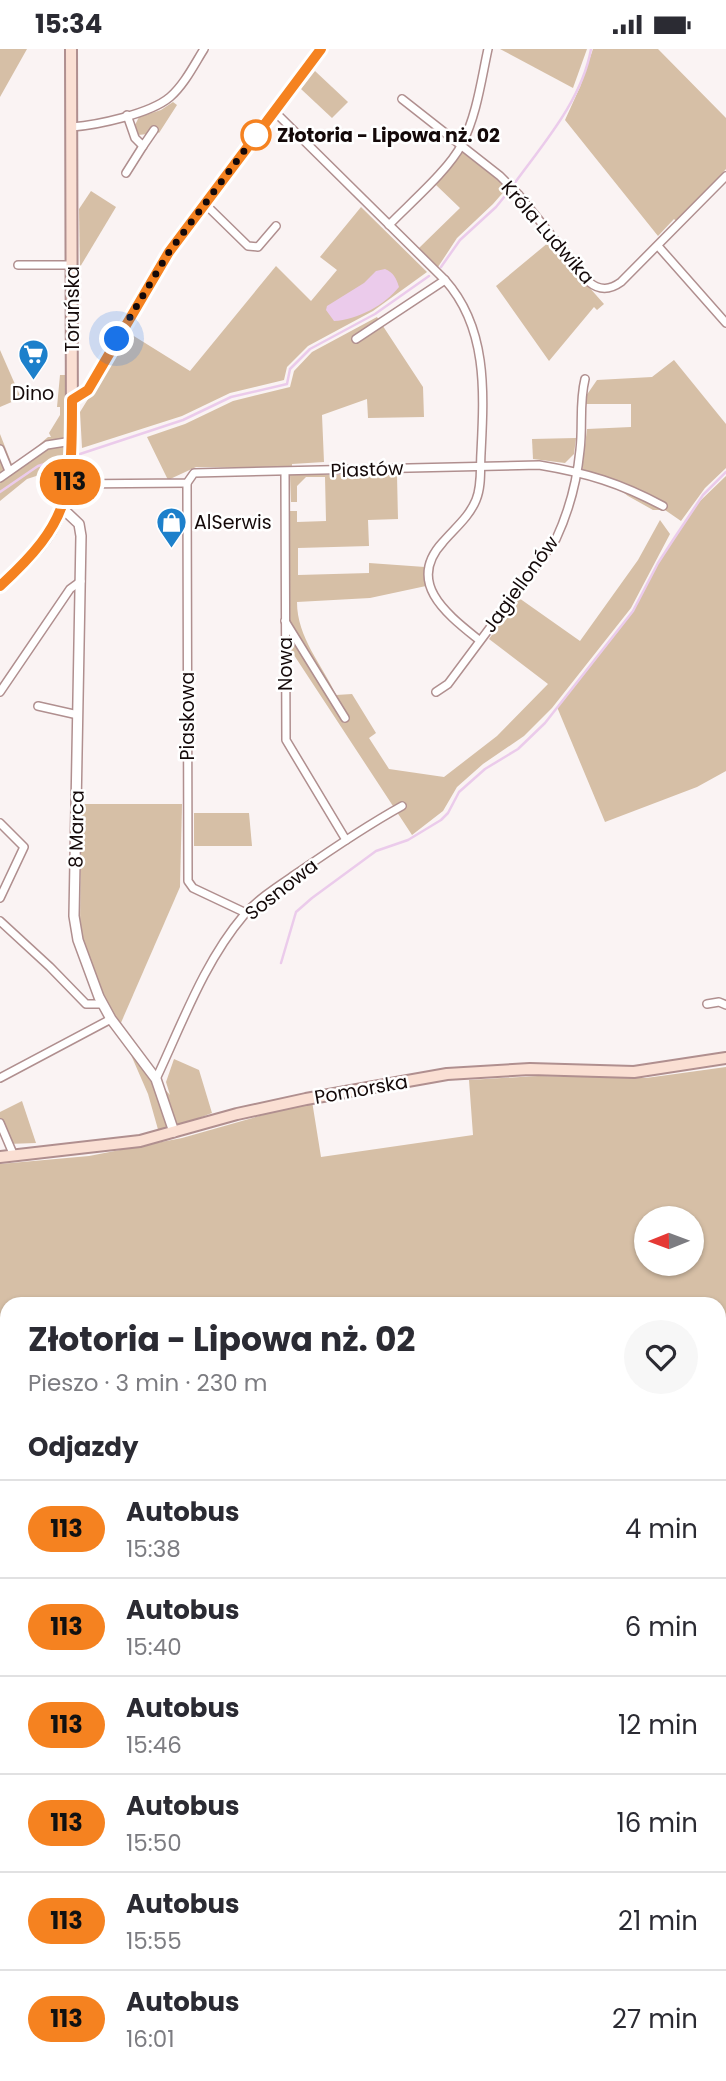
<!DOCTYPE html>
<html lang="pl">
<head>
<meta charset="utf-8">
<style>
	:root { --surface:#fff; --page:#f7f7f7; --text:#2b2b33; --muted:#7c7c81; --line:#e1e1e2 }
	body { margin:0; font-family:Poppins,sans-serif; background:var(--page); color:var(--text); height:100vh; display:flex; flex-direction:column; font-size:26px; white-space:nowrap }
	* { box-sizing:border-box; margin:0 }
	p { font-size:23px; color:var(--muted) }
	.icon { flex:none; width:38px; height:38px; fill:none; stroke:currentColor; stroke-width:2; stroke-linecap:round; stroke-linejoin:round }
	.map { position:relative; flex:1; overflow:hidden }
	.sheet { position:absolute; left:0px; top:1248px; width:726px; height:786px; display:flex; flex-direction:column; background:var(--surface); border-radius:21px 21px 0 0; box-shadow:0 2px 5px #0004 }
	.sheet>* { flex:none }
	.badge { padding:0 14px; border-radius:23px; font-size:24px; line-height:46px }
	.needle { width:46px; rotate:269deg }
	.controls { position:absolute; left:634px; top:1157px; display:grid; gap:14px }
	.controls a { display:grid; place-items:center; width:70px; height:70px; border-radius:50%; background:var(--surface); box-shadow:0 2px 5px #0004; font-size:35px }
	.you { position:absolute; width:35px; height:35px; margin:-18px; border:5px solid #fff; border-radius:50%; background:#1a73e8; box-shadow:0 0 0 10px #1a73e833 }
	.map>.badge { position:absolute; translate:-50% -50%; box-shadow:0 0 0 4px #fff }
	h2 { padding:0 28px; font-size:26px; line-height:63px }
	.round { display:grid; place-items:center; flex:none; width:74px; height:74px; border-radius:37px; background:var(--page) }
	.overview { display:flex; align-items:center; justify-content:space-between; height:119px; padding:0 28px }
	h1 { font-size:33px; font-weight:700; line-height:52px }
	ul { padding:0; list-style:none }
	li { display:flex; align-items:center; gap:21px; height:98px; padding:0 28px; border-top:2px solid var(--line) }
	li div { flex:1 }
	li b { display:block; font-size:26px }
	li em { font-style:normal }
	li .badge { min-width:77px; font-weight:700; text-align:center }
	.status { display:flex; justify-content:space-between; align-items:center; height:49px; padding:0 35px; background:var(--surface); direction:ltr }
	.status svg { height:19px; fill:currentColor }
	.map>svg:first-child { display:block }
</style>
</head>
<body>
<div class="status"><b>15:34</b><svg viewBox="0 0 49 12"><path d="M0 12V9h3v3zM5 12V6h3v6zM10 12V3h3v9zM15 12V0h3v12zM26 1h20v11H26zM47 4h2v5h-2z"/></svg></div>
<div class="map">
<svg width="726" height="2032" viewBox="0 0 726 2032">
	<rect width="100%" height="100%" fill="#faf3f3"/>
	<g fill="#d6bfa6" fill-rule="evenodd">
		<polygon points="0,0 27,0 0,48"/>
		<polygon points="500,0 587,0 573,39"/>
		<polygon points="593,0 658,0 726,69 726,120 677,173 674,170 658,187 565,71 580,38"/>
		<polygon points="315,22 348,53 332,69 301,40"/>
		<polygon points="173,53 177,56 159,84 152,79 148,85 138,86 135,76 139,68 161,61"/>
		<polygon points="463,102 507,139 493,155 457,189 438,218 419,199 460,159 436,136"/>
		<polygon points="91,142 116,158 80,218 79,160"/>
		<polygon points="361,158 427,223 373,262 308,297 287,318 284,331 230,344 182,367 82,399 80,363 129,284 190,322 276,217 311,252 337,221 320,208"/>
		<polygon points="549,193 604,255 597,261 594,258 549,312 496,237"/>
		<polygon points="377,268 423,338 424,368 368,369 367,350 322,366 324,413 292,415 292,419 196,418 168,431 147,388 185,375 233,352 290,338 294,322 312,303"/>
		<polygon points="0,301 21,349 0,358"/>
		<polygon points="674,311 726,375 726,419 705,439 681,472 665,461 653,461 628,447 615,437 616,431 582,421 587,380 631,378 631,355 586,355 586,347 597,331 652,328"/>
		<polygon points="60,326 66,326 64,418 27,430 0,452 0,385 13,418 48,388 51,388 49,384 60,366 60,358 57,358"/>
		<polygon points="576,389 574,405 565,414 533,410 532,390"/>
		<path d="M290,426h107l1,44 -30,1 1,26 -71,2v27l71,-2v-10l56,4 1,19 -56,12 -73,4c0,36 25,62 39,93l16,-1 24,39 -7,5 20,31 55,8 53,-41 51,-52 -59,-45 30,-41 61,43 58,-81 22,-40 10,14 -39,74 -79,100 -28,28 -41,28 -26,23 -14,24 -31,24 -122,-186v-138h7v11l29,-1 -1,-44h-19l-9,9v16h-6z"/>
		<polygon points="726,427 726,722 697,738 605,773 557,658 633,562 658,514 698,454"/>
		<polygon points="83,755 182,755 180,838 120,976 99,945 80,881 81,762"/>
		<polygon points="194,764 249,764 252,797 194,797"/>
		<polygon points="128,999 170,1046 166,1033 174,1010 199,1021 212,1064 159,1084 148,1045"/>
		<path d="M726,1018v666l-7,2v-431h-712v689l-7,3v-832l89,-8 93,-18 130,-37 9,56 152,-22 -4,-55 69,-4 108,2zM646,1169h45v45h-45z"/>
		<polygon points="22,1052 36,1094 8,1095 0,1078 0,1063"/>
		<polygon points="726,1928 726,2032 705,2032 704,2027 719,2026 719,1929"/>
	</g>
	<g fill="#ebcbeb">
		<path d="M385,220c9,4 11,9 14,18 -14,18 -42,33 -65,34l-8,-11 1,-4 37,-23 12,-12z"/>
		<polygon points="726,1494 726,1925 719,1927 719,1496"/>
		<polygon points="7,1779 7,2026 315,2027 308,2029 306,2032 0,2032 0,1782"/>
	</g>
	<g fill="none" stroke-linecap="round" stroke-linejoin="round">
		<g stroke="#ebcbeb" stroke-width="2.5">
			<path d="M514,135c29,-40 68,-84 77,-135"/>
			<polyline points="441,218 460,191 496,158 509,142"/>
			<polyline points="80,405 183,371 231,348 287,335 290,320 310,300 375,265 429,227"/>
			<polyline points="0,443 38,417 65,409"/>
			<polyline points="281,914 296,863 312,849 376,802 408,791 441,771 448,764 459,743 485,720 518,700 545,674 633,562 658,514 673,491 703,446 726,423"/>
		</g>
		<defs>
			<g id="minor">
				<path d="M402,50l98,77 18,18 71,88c11,9 21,8 32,0l105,-106"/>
				<path d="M274,62l171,169c43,48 39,113 36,173 -1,15 1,33 -5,47 -7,17 -21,28 -33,42 -38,41 5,73 36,98"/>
				<polyline points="127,66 135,89 143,97 154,81"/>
				<path d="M72,78c25,-2 78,-13 98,-30 14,-12 24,-32 34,-48"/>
				<polyline points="126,124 143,97"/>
				<polyline points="204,154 248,197 258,198 276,177"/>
				<path d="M389,176c21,-22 59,-54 73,-81 15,-30 19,-63 26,-95"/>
				<polyline points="658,197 726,274"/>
				<polyline points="18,216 71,216"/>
				<polyline points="356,290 445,231"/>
				<polyline points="0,400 9,422"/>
				<polyline points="285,423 286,691 346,791"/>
				<polyline points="0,429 47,396 72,392"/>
				<polyline points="187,434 188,832 193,839 246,864"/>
				<path d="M70,435l117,-1 7,-10 345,-8c48,8 81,18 124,41"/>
				<polyline points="285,572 345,669"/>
				<polyline points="0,643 70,540 81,532"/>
				<path d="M436,643l12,-8 108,-145c13,-28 21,-58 24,-89 3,-24 -1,-47 5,-71"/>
				<polyline points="38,657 78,666"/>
				<polyline points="0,774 24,798 0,849"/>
				<polyline points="0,872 50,918 86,955 102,955"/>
				<polyline points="707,955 719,953 726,956"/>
				<polyline points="0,1029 111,970"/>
				<path d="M156,1030c26,-55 48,-117 88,-164 15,-17 36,-30 55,-43 33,-23 67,-46 103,-66"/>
				<polyline points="0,1074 14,1107"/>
			</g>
			<g id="tertiary">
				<polyline points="72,351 88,340 168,203 321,0"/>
				<polyline points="62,459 79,475 81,487 74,867 78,891 99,948 111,970 156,1030 174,1083"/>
			</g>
			<g id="secondary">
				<path d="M0,537c54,-49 69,-72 72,-145l-1,-392"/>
				<polyline points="0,1108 140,1092 237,1065 306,1050 447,1025 530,1020 634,1023 726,1009"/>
			</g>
		</defs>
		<use href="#minor" stroke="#b08f8f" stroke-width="10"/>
		<use href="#tertiary" stroke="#b08f8f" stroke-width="12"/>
		<use href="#secondary" stroke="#b08f8f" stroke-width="14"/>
		<use href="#minor" stroke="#fff" stroke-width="7"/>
		<use href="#tertiary" stroke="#fff" stroke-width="9"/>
		<use href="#secondary" stroke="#fadfd3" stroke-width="10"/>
	</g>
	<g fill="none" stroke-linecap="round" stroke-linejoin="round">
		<defs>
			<path id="line" d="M0,537c71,-65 72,-92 72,-186l16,-10 81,-138 152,-203"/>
		</defs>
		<use href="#line" stroke="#fff" stroke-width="16"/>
		<use href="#line" stroke="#f58220" stroke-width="10"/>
		<polyline stroke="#140909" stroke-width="7" stroke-dasharray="0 12.6" points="117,290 169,203 256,86"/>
	</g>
	<defs>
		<symbol id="supermarket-pin" viewBox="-11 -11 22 30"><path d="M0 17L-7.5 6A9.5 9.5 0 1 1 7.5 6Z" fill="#1d80cb" stroke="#fff"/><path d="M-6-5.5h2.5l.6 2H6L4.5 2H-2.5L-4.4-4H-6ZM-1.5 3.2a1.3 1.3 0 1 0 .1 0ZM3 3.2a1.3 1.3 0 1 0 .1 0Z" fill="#fff"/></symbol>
		<symbol id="shop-pin" viewBox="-11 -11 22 30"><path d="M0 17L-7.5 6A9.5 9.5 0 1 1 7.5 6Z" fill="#1d80cb" stroke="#fff"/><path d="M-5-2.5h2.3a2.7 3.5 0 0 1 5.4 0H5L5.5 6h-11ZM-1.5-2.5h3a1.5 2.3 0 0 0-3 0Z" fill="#fff"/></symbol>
	</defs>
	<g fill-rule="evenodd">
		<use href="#supermarket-pin" x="16" y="288" width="35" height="47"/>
		<use href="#shop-pin" x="154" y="456" width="35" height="47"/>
	</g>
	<circle fill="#fff" stroke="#f58220" stroke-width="3.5" cx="256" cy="86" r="14"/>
	<g text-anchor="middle" stroke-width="5" stroke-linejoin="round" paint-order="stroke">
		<g font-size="19" font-weight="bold" fill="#140909" stroke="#fff" text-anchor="start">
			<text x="277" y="93">Złotoria - Lipowa nż. 02</text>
		</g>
		<g font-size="19" fill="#140909" stroke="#fff">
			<text transform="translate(548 183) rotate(49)" y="7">Króla Ludwika</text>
			<text transform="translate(72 260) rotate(-90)" y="7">Toruńska</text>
			<text transform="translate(367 420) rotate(-2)" y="7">Piastów</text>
			<text transform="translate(520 535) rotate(-54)" y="7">Jagiellonów</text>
			<text transform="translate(285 615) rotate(-90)" y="7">Nowa</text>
			<text transform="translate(187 667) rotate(-90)" y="7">Piaskowa</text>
			<text transform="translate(76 780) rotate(-89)" y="7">8 Marca</text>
			<text transform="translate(281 840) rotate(-38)" y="7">Sosnowa</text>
			<text transform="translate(361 1040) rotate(-10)" y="7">Pomorska</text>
		</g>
		<g font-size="19" fill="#140909" stroke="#fff">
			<text x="33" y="351">Dino</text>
			<text x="194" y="480" text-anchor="start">AlSerwis</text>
		</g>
	</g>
</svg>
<div class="controls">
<a><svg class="needle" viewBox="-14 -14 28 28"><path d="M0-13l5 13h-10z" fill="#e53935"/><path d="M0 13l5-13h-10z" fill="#7c7c81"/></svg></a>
</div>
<div class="you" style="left:117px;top:290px"></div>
<b class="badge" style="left:70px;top:433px;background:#f58220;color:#111">113</b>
<section class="sheet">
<div class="overview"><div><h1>Złotoria - Lipowa nż. 02</h1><p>Pieszo · 3 min · 230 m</p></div><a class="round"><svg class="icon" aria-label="heart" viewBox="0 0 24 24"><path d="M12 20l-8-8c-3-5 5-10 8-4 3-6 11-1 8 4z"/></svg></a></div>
<h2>Odjazdy</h2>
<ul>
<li><span class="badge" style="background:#f58220;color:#111">113</span><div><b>Autobus</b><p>15:38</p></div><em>4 min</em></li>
<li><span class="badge" style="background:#f58220;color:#111">113</span><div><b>Autobus</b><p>15:40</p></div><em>6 min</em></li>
<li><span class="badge" style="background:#f58220;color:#111">113</span><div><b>Autobus</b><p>15:46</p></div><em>12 min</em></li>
<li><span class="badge" style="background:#f58220;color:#111">113</span><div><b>Autobus</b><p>15:50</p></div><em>16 min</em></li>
<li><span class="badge" style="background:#f58220;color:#111">113</span><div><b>Autobus</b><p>15:55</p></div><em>21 min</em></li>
<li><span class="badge" style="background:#f58220;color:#111">113</span><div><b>Autobus</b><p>16:01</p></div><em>27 min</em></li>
</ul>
</section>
</div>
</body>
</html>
